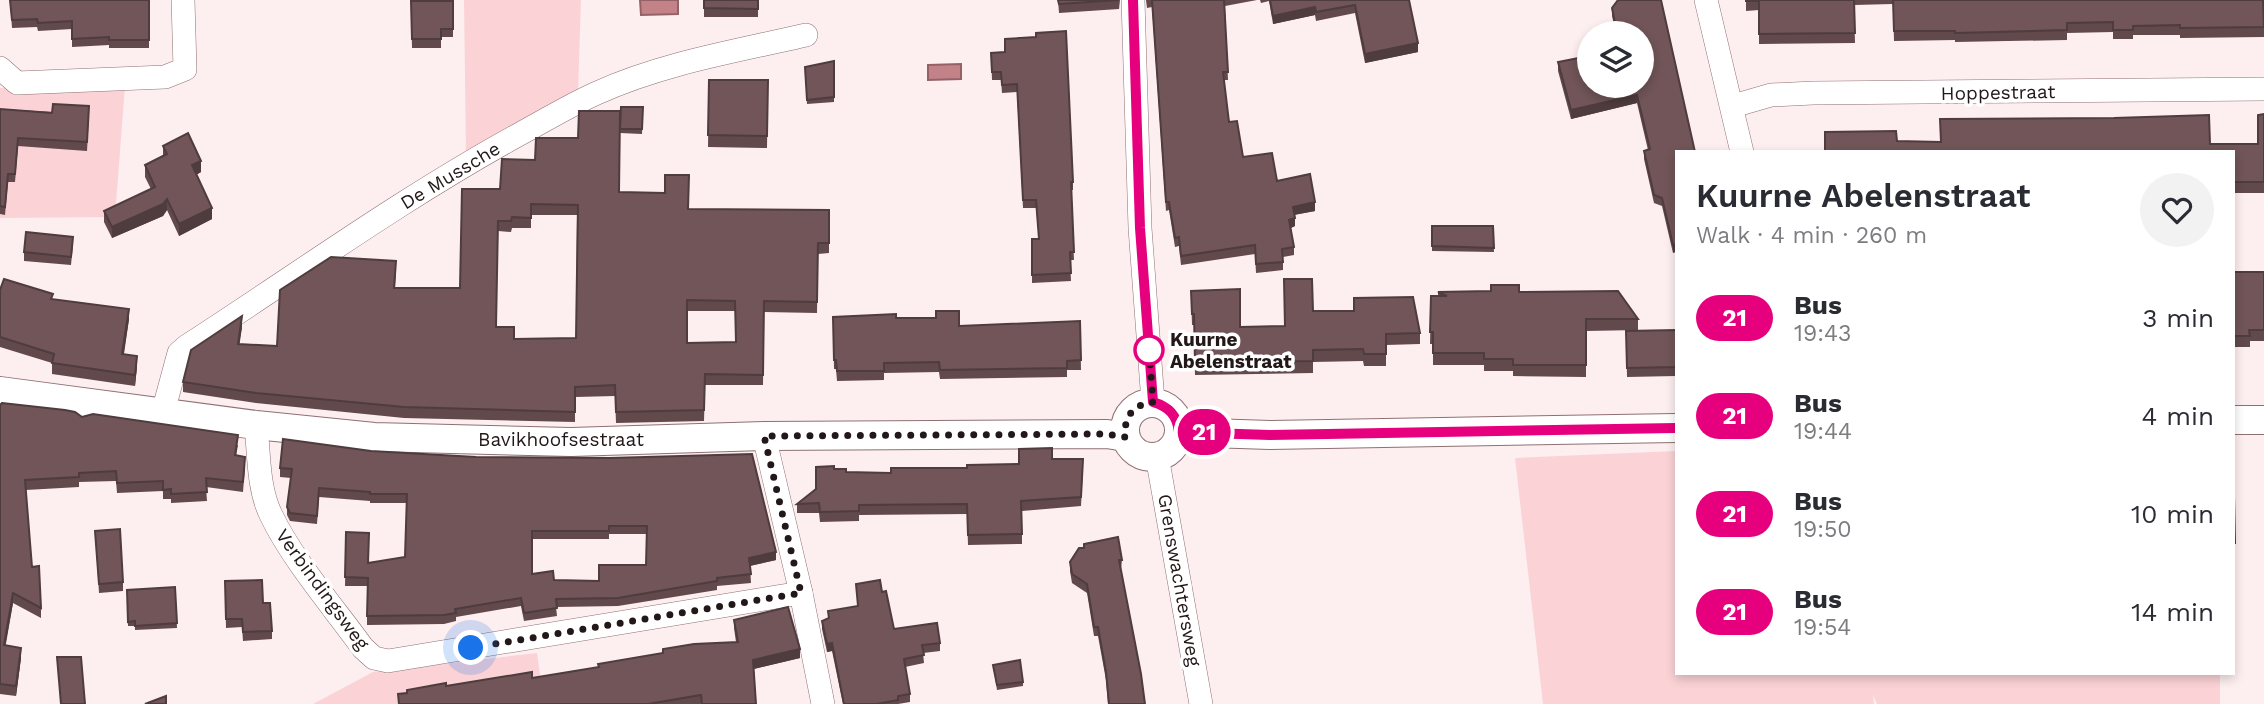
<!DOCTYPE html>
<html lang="en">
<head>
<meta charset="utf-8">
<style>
	:root { --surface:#fff; --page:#f2f2f3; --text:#2b2b33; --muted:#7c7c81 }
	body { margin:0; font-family:"Work Sans",sans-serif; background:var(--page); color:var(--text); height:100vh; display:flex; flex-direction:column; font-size:26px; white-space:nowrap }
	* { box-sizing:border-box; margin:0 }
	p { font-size:23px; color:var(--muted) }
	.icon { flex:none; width:38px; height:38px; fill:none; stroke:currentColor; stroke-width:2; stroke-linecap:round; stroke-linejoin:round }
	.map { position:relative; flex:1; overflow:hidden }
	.panel { position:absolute; left:1675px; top:150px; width:560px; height:525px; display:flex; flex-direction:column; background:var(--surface); border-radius:0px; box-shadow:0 4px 10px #0003 }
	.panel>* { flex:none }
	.badge { padding:0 14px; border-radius:23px; font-size:24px; line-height:46px }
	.tools { position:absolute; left:1577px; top:21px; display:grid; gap:14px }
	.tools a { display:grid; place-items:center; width:77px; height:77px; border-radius:50%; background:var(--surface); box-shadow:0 4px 10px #0003; font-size:35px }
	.you { position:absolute; width:35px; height:35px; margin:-18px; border:5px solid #fff; border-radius:50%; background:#1a73e8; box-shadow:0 0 0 10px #1a73e833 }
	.map>.badge { position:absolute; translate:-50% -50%; box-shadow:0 0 0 4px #fff }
	.round { display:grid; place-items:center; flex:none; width:74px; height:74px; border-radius:37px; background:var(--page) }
	.overview { display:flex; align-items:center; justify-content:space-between; height:119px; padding:0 21px }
	h1 { font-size:33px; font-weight:600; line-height:52px }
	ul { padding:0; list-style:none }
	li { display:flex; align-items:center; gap:21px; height:98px; padding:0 21px }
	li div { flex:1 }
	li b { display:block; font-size:26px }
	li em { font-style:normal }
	li .badge { min-width:77px; font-weight:700; text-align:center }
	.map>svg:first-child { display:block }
</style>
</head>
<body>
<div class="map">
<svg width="2264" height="704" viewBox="0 0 2264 704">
	<rect width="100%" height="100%" fill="#fdeff0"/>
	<g fill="#fbd3d6">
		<polygon points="464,0 581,0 578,93 466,156"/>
		<polygon points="125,86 115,217 0,218 0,88"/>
		<polygon points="1676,451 1676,674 2220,674 2220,704 1877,704 1873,695 1874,704 1543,704 1515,458"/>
		<polygon points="537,653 544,704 313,704 373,672"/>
	</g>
	<g fill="#c38188" stroke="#936267" stroke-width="2">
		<polygon points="640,0 678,0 678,14 641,15"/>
		<polygon points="961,64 961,79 928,80 928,65"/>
	</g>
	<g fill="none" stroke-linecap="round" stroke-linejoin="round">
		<defs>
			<g id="minor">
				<polyline points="1133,0 1140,228 1153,402"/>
				<polyline points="1706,0 1742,152"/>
				<polyline points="0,68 17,83 165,77 185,69 183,0"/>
				<polyline points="1733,106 1771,95 1813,93 2264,89"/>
				<path d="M163,412l16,-59 8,-7c110,-71 216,-148 331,-211 26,-14 52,-30 79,-42 66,-30 140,-42 209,-58"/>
				<path d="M256,425c3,29 2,64 15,90 21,44 63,93 92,133l11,10 14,3 413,-68"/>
				<polyline points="764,436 801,593 823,704"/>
				<polyline points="1157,456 1201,704"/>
			</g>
			<g id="tertiary">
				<polyline points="0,391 256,425 374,437 571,442 764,436 1107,434 1125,437"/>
				<circle cx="1152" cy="430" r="27"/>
				<polyline points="2233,420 2264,420"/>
				<polyline points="1179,432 1270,435 1676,428"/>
			</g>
		</defs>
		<use href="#minor" stroke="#8e7073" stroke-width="24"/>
		<use href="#tertiary" stroke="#8e7073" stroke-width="30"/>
		<use href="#minor" stroke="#fff" stroke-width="23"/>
		<use href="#tertiary" stroke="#fff" stroke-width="28"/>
	</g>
	<g fill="#61494c" fill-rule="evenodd">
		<polygon points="10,0 149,0 149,48 109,48 109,45 72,47 72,29 38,31 37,27 12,28"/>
		<rect x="704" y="0" width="54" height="17"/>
		<polygon points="1058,0 1120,0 1119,9 1059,13"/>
		<polygon points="1146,0 1257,0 1225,6 1228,80 1224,80 1229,122 1243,157 1315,211 1294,215 1295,226 1290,228 1294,247 1294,255 1283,257 1283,270 1256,273 1255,254 1181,265 1179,246 1175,247 1169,210 1166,211 1152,7 1147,8"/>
		<polygon points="1260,0 1409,0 1418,52 1365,63 1355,13 1316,21 1315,15 1273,24 1269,1 1261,3"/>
		<polygon points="1746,0 2264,0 2264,37 2180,38 2180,35 2133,35 2133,39 2113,39 2113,32 2067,33 2067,40 1955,42 1955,40 1894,41 1893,4 1854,5 1855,43 1759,44 1759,10 1746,11"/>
		<polygon points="411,1 453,1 453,37 441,37 441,48 412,48"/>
		<polygon points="1612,8 1695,152 1673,253 1662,206 1654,203 1644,159 1644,151 1648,150 1637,103 1571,119 1558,71 1558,62 1642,86 1616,33 1612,16"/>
		<polygon points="1005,52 1073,182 1073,190 1071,190 1074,260 1070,260 1071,281 1032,283 1032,239 1039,239 1036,208 1023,208 1017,92 1002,93 1001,80 992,80 991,53"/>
		<polygon points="834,61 834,102 807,104 805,67"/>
		<polygon points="709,80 768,80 767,148 708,147"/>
		<polygon points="621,107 643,107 642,134 620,133"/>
		<polygon points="0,109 89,114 87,151 18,146 15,182 8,182 5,215 0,214"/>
		<polygon points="2264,114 2264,193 2233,193 2233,152 1897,141 2258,144"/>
		<polygon points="163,146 201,172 196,175 212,219 179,236 167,210 163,216 112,238 104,222 104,211 151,189 145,177 145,165 163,156"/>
		<path d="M462,189l157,3 69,17 141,1v43l-11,1 -1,59 -53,-1 -1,73h-58l-1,36 -88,2 -1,-27 -40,1v25l-171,-4 -148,-15 -73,-11v-10l59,-55 -3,17 38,2 119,-74 -1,16h65zM531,215h46l-1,123 -62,1 -18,-12 2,-96 13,1 1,-4h19zM687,311h48v31l-48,1z"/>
		<polygon points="1432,226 1493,226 1494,252 1432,251"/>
		<polygon points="73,245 71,265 24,261 24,252"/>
		<polygon points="2233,272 2264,272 2264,341 2250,341 2250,347 2233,347"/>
		<polygon points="0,290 53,299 129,319 124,354 137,366 135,386 52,374 52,363 0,347"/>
		<polygon points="1191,291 1240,327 1285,326 1313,311 1420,333 1420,344 1386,345 1386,366 1364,366 1363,361 1313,362 1313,373 1195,375 1194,325 1192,325"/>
		<polygon points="1438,292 1519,292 1638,319 1638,330 1586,331 1586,377 1513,376 1513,371 1484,371 1484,365 1433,365 1433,344 1430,344 1431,296 1438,296"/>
		<polygon points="833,317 896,318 959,326 1080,321 1081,370 1067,370 1067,377 940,379 939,372 884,373 884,380 837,381 836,369 834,369"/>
		<polygon points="1676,330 1676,376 1627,377 1626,331"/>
		<polygon points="0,405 82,417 238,445 236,456 245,467 243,492 206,487 207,501 171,503 171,499 163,499 163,491 117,493 116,481 79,482 79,487 26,490 32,567 41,608 41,618 13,603 5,646 21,658 16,696 0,694"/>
		<path d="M371,451l405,109 -26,6 1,17 -34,3v4l-99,16 -62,1 1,9 -33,5 -3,-15 -65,11v4l-12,3 -77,1v-39h-22l1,-54 22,31 37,-6 2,-54h-37v-2l-51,-4 -2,27 -27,-3 -3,-6v-8l4,-29 -11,-1v-9zM609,534h38l-1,31 -47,16 -45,-1 -22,-6v-35h77z"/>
		<polygon points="1052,459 1083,469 1081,506 1022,511 1022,544 968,545 967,514 859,515 859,521 820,522 819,513 797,513 797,504 816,489 834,469 846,472 891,473 1019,464"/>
		<polygon points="2233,497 2235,543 2235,555 2233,555"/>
		<polygon points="95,531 123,582 123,591 99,593"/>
		<polygon points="1084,548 1122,560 1121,569 1145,704 1108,704 1106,680 1098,636 1094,636 1087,593 1072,583 1070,571 1070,562"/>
		<polygon points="225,581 263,603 272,631 272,639 243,641 242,627 226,628"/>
		<polygon points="856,584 882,592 894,629 940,643 940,651 923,653 924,663 905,667 910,694 910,702 898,704 843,704 832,651 827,652 822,629 822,621 828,619 828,611 858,606"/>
		<polygon points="175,587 177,628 135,630 135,626 128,626 127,590"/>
		<polygon points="734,620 800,658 754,669 756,704 398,704 398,694 446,686 532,678 598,667 663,653 663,649 736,642 734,628"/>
		<polygon points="993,665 1023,682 1023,686 997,690"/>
	</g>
	<g fill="#4f3c3e">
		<polygon points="1315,7 1315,15 1273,24 1273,16"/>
		<polygon points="1418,43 1418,52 1365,63 1365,54"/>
		<polygon points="1637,95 1637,103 1571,119 1571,110"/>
		<polygon points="201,161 201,172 192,177 192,165"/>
		<polygon points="167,199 167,210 163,216 112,238 112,227"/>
		<polygon points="1315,202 1315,211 1293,215 1293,207"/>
		<polygon points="212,208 212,219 179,236 179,224"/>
		<polygon points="1295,218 1295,226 1289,229 1289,220"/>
		<polygon points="1676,244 1676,252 1673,253 1673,245"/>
		<polygon points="129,309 129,319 122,364 122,354"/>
		<polygon points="242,316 242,327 238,355 238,344"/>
		<polygon points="137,356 137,366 135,386 135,375"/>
		<polygon points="776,552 776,560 749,566 749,558"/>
		<polygon points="13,593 13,603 4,655 4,645"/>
		<polygon points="832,643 832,651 827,652 827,644"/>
		<polygon points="21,648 21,658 16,696 16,686"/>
		<polygon points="800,649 800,658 753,669 753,660"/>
	</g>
	<g fill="#715558" stroke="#4f3c3e" stroke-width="2" fill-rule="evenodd">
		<polygon points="10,0 149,0 149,40 109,40 109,37 72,39 72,21 38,23 37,19 12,20"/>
		<polygon points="704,0 758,0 758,9 704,8"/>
		<polygon points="1058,0 1119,0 1059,4"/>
		<polygon points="1152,0 1224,0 1228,72 1223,72 1229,122 1237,121 1243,157 1272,153 1277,181 1310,174 1315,202 1293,207 1295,218 1289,220 1294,247 1282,249 1283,262 1256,264 1255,245 1181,256 1179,237 1175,238 1169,202 1166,202"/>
		<polygon points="1270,0 1409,0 1418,43 1365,54 1355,5 1316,12 1315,7 1273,16"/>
		<polygon points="1618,0 1661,0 1695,152 1676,152 1676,244 1673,245 1662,198 1654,195 1644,151 1650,149 1637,95 1571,110 1558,62 1589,56 1589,86 1642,86 1642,33 1617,33 1612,8"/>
		<polygon points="1746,0 1854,0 1855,33 1759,34 1759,1 1746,1"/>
		<polygon points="1893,0 2263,0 2264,27 2180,28 2180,25 2133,26 2133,30 2113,30 2113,22 2067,23 2067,30 1955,33 1955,31 1894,31"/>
		<polygon points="411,1 453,1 453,29 441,29 441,39 412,39"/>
		<polygon points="1066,31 1073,182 1071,182 1074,252 1070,252 1071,273 1032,275 1032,239 1039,239 1036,200 1023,200 1017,84 1002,85 1001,72 992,72 991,53 1005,52 1005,39 1036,37 1036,33"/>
		<polygon points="834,61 834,97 807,100 805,67"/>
		<polygon points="709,80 768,80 767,136 708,135"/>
		<polygon points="53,104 89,106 87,142 18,138 15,174 8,174 5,207 0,206 0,109 52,113"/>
		<polygon points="621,107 643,107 642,129 620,129"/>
		<path d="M579,111h41l-1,81 46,1v-18h24l-1,34 141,1v33h-11l-1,59 -53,-1 -1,74 -58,-1 -1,36 -88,2 -1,-27 -40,2v25l-171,-5 -148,-14 -73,-11 8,-32 51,-34 -4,28 39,2 3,-56 51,-33 65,4 -2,27h66l2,-99h38l2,-30 33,1 1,-22h42zM531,204l47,1 -2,133 -62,1v-12h-18l2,-106h13l1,-4 19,1zM687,300l48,1 1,41 -49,1z"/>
		<polygon points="2264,114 2264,182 2233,182 2233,152 1825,152 1825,132 1896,131 1897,141 1941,142 1940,119 2114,118 2209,115 2210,144 2258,144 2258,115"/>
		<polygon points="188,133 201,161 192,165 212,208 179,224 167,199 163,204 112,227 104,211 155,187 145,165 167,154 163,146"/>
		<polygon points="1432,226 1493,226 1494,248 1432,246"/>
		<polygon points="26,232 73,237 71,257 24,252"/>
		<polygon points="2233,272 2264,272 2264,330 2249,330 2250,336 2233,336"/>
		<polygon points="4,279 53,294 51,299 129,309 122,354 137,356 135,375 52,363 54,354 0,337 0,290"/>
		<polygon points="1284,279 1312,279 1313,311 1354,311 1354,298 1413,297 1420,333 1386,334 1386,354 1364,354 1363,349 1313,350 1313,361 1195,363 1194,314 1192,314 1191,291 1240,289 1240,327 1285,326"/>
		<polygon points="1491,285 1519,285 1519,292 1618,291 1638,319 1586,319 1586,365 1513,365 1513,359 1484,359 1484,353 1433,353 1433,332 1430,332 1431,296 1447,296 1438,292 1491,291"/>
		<polygon points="936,311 959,311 959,326 1080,321 1081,360 1067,361 1067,368 940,370 939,362 884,363 884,371 837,371 836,360 834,360 833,317 896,314 896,318 936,318"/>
		<polygon points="1676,330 1676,367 1627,368 1626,331"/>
		<polygon points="2,403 65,410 75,412 82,417 93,414 238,435 235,455 245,457 243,482 206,478 207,492 171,494 171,489 163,490 163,481 117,483 116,471 79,473 79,477 25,480 32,567 39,566 41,608 13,593 4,645 21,648 16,686 0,684 0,405"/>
		<path d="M283,439l88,12 105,6 134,1 142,-4 24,98 -27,6 2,16 -34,4v3l-99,17 -62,1 1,9 -33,5 -3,-15 -66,11 1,4 -12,2 -77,1 1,-38 -23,-1 1,-45 23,1 -1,30 37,-6 2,-63h-37v-2l-51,-4 -2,28 -27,-3 -3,-6 5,-38 -12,-1zM609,526h38l-1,39h-47v16l-45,-1 -1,-9 -21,3v-43h77z"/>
		<polygon points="1052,448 1052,459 1083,459 1081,497 1021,501 1022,534 968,535 967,504 859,505 859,511 820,512 819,503 797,504 816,489 816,467 834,466 834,469 846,469 846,472 891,473 891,468 967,468 967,465 1019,464 1019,449"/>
		<polygon points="2234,496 2235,543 2233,543 2233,497"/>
		<polygon points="120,529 123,582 99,584 95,531"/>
		<polygon points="1118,537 1122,560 1119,560 1141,674 1145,704 1109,704 1106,672 1098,627 1094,627 1087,584 1072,574 1070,562 1079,548 1084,548 1084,544"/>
		<polygon points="262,580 263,603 270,603 272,631 243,632 242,619 226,619 225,581"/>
		<polygon points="880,580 882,592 886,591 894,629 937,623 940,643 922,645 924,655 904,659 910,694 898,696 898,700 877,704 844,704 832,643 827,644 822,621 829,618 828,611 858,606 856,584"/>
		<polygon points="175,587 177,623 135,626 135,621 128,622 127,590"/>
		<polygon points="788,607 800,649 753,660 756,704 702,704 701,695 648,704 399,704 398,694 407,693 407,690 446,683 446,686 532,672 532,678 599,667 598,664 663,653 663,649 694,644 738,642 734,620"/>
		<polygon points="57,657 81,657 85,704 61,704"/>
		<polygon points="1020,660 1023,682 997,685 993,665"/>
		<polygon points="166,696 166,704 145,704"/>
	</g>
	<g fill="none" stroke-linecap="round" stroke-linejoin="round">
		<defs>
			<path id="line" d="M1133,0l7,228 13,174c16,5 24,13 26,30l91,3 406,-7"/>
		</defs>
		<use href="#line" stroke="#fff" stroke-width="16"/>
		<use href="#line" stroke="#e6007e" stroke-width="10"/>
		<path stroke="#231819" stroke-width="7" stroke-dasharray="0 12.6" d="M471,648l330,-55 -37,-157 343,-2 18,3c-1,-20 7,-32 28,-35l-4,-52"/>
	</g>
	<circle fill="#fff" stroke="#e6007e" stroke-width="3.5" cx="1149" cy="350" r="14"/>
	<g text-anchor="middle" stroke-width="7" stroke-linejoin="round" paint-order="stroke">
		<g font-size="19" fill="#231819" stroke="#fff">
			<text transform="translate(1998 92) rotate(-1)" y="7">Hoppestraat</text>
			<text transform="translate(450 175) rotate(-31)" y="7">De Mussche</text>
			<text x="561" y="446">Bavikhoofsestraat</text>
			<text transform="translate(1180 580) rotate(80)" y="7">Grenswachtersweg</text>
			<text transform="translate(323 589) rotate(54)" y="7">Verbindingsweg</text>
		</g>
		<g font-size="19" font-weight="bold" fill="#231819" stroke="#fff" text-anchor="start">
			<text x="1170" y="346">Kuurne<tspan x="1170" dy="22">Abelenstraat</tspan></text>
		</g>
	</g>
</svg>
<div class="tools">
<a><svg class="icon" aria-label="layers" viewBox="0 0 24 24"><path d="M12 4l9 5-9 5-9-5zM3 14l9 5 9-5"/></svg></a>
</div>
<div class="you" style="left:471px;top:648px"></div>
<b class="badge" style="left:1204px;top:432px;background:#e6007e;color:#fff">21</b>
<section class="panel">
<div class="overview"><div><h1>Kuurne Abelenstraat</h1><p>Walk · 4 min · 260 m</p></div><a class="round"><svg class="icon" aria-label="heart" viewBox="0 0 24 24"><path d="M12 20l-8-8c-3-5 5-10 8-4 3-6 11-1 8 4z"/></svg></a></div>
<ul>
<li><span class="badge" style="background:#e6007e;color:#fff">21</span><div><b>Bus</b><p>19:43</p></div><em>3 min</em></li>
<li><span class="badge" style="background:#e6007e;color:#fff">21</span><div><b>Bus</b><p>19:44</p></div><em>4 min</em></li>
<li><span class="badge" style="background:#e6007e;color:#fff">21</span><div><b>Bus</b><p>19:50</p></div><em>10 min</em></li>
<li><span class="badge" style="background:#e6007e;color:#fff">21</span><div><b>Bus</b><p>19:54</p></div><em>14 min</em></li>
</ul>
</section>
</div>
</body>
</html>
